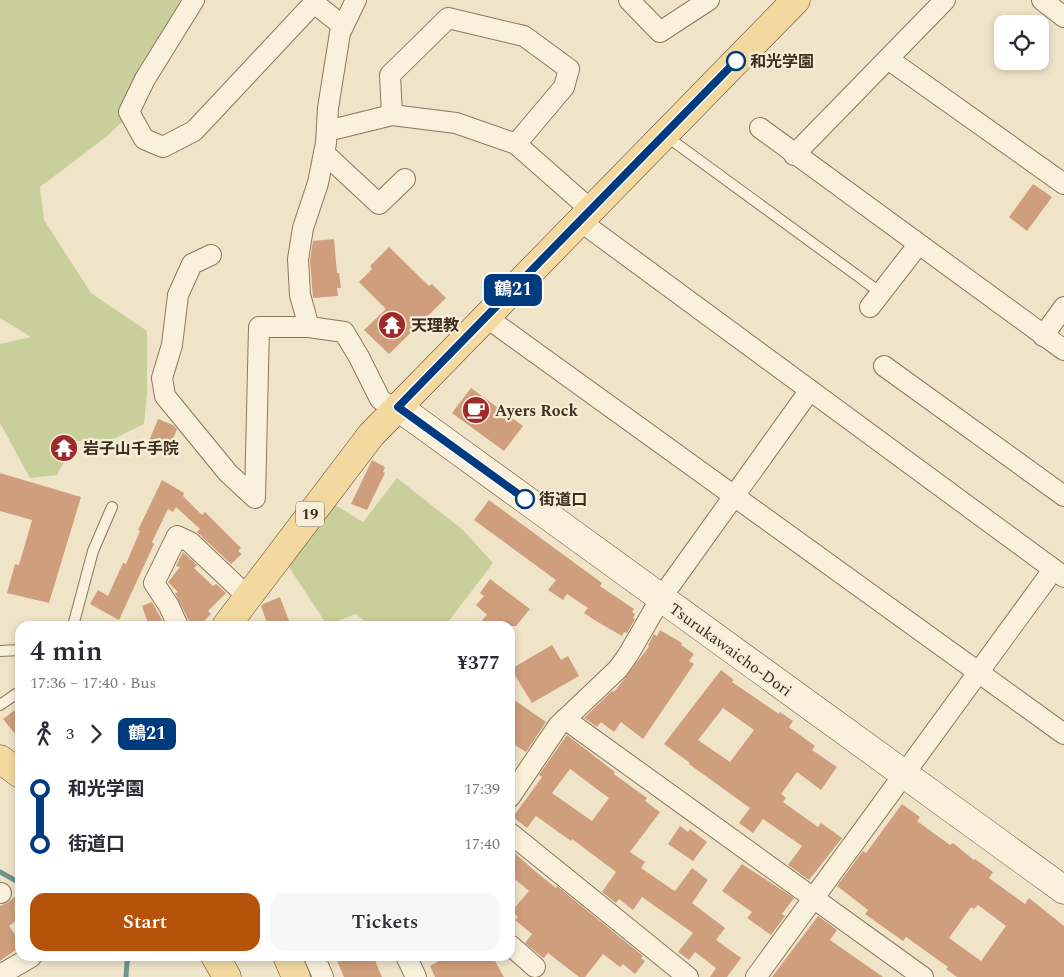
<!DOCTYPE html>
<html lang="en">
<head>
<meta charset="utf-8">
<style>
	:root { --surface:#fff; --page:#f7f7f7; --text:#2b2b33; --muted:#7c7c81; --accent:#b45309 }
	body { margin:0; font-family:Spectral,"Noto Sans JP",serif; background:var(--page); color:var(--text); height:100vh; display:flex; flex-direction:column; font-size:19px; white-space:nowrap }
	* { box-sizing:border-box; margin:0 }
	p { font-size:16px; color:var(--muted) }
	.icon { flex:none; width:28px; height:28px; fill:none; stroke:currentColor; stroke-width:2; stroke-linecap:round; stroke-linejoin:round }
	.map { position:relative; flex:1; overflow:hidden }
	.sheet { position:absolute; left:15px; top:621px; width:500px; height:340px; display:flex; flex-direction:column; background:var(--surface); border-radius:15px; box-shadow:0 2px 8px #0003 }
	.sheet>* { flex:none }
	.badge { padding:0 10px; border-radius:8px; font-size:18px; line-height:32px }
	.controls { position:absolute; left:994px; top:15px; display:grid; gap:10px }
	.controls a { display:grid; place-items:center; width:55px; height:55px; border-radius:10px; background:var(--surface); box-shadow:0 2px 8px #0003; font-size:25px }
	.map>.badge { position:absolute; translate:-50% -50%; box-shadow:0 0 0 2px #fff }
	.legs { display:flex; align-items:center; gap:8px; height:55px; padding:0 15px; font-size:16px }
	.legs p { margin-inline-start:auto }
	.overview { display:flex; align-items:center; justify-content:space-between; height:85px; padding:0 15px }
	h1 { font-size:28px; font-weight:600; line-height:38px }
	.action { display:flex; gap:10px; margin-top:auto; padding:10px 15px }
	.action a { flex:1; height:58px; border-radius:15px; background:var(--accent); color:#fff; font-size:20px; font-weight:600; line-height:58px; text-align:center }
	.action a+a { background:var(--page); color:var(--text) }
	ul { padding:0 15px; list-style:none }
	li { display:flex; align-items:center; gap:18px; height:55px; font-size:19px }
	li i { display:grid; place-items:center; width:8px; height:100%; margin:0 6px; background:currentColor }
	li i::after { content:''; width:12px; height:12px; margin:-6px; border:4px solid; border-radius:50%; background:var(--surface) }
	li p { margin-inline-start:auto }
	li:first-child i { background:linear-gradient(#0000 50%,currentColor 0) }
	li:last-child i { background:linear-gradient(currentColor 50%,#0000 0) }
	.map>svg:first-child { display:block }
</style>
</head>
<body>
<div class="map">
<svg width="1064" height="977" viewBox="0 0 1064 977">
	<rect width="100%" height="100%" fill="#f0e4c8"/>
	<g fill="#c9cf9b">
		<polygon points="0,0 199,0 124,120 106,137 40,187 44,220 91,293 147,331 147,392 144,424 109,441 75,441 57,475 30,478 0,423 0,344 31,337 0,318"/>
		<polygon points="397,478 463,530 493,563 445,626 370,626 356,614 327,625 287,564 332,503 363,522"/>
	</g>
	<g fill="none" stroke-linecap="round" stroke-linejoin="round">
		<g stroke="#6f938a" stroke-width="5">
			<polyline points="0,872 20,883"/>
			<polyline points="126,977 127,962 130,956"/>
		</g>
	</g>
	<g fill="#cf9f7d" fill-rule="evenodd">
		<polygon points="1033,184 1052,197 1027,231 1009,217"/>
		<polygon points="334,239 337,273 339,273 341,288 337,288 338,296 313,298 310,260 313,241"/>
		<polygon points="389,247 429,286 432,284 446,298 389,354 364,330 386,309 359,282 372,269 370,266"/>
		<polygon points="471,388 523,426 504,451 452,413"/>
		<polygon points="158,419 173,425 177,429 169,449 149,441"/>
		<polygon points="372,460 385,467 383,472 385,473 367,510 351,504"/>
		<polygon points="0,473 81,497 49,603 7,593 15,564 19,565 32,520 0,511"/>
		<polygon points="162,480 184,493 183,496 202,515 205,512 241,548 238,551 242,554 231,564 197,532 200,529 176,507 173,512 168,509 152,542 154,544 119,620 90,604 98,590 108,596 123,563 126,564 140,531 138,530"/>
		<polygon points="489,500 602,583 600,586 634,609 632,612 635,614 633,618 635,619 627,633 624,632 622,636 596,621 584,613 588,608 567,594 563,600 548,590 556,580 474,520"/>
		<polygon points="183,552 197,565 194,568 213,586 216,584 226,593 208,611 211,614 199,626 195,626 188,619 175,593 178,592 168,582 180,567 176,566"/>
		<polygon points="490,579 530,609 516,626 477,626 487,615 476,605 484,596 480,593"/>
		<polygon points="280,597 291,626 268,626 261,606 263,604"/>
		<polygon points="152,602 164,624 157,626 149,626 142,606"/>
		<polygon points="660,630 682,643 681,645 694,654 689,661 694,664 643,739 621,722 614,732 601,722 597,727 584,718 612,691 614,692 648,648 649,646 648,645 654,634 657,636"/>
		<polygon points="552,645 561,660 568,656 579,676 532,703 511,669"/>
		<path d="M721,670l13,10 -2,2 47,32 1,-2 13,9 -4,6 26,19 -3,4 25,17 -16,23 -24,-18 -16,22 5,4 -3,4 35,25 3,-4 21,15 -33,42 -21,-15 14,-19 -39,-27 -10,14 -14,-10 11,-15 -61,-44 1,-1 -26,-19zM723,708l31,22 -24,32 -32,-22z"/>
		<polygon points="510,697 546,722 526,752 510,742"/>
		<polygon points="20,706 20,740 3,719"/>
		<path d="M567,735l48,37 -1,2 33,24 -2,3 15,11 -30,40 15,10 -4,6 32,22 2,1 17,-23 16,12 -16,23 33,25 -9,12 25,18 -14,19h-17l6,-9 -21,-16 -6,8 -11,-8 15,-19 -51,-36 -9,13 -14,-11 -3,4 -14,-11 14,-20 -44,-33 -1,2 -35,-25 -9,12 -14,-11 29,-40 -3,-2zM570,769l39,29 -17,23 -40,-28z"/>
		<path d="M902,804l18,13 -3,4 33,24 3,-2 21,17 1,-1 18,13 -4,6 36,26 4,-6 35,28v51h-107l-11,-8 2,-2 -42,-30 -3,4 -38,-27 3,-4 -31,-24 26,-35 3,2zM978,905l28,21 -25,35 -32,-23 22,-31 3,2z"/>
		<polygon points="680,826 688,832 690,829 707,842 693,861 668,844"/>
		<polygon points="510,849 536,872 556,888 557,886 643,956 641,958 645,961 635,974 623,964 620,967 603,954 585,977 579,977 548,953 544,958 542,957 525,943 532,934 515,920 518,917 512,911 529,891 510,875"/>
		<polygon points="742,864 794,898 782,914 785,916 771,935 747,918 752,912 722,891"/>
		<polygon points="18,894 14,908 17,912 16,915 18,919 9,926 20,942 20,947 0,961 0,906 7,903"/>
		<polygon points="818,916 837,930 830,940 883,977 772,977"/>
		<polygon points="335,956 373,956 382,977 344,977"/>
		<polygon points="448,956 492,956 504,977 435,977 430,966"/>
	</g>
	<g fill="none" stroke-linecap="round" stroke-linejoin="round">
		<defs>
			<g id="lane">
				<polyline points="666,136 881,293"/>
				<polyline points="73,626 93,551 112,507"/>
				<polyline points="0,651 20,650"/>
				<polyline points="0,705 16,694"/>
			</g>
			<g id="street">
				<polyline points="194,0 145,79 129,112 144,139 163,147 194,131 314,3 343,26"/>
				<polyline points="356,0 340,33 328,108 326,143 318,183 303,228 298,259 300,295 309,327 344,332 359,357 380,399 385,403 398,407"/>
				<polyline points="629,0 660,32 709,0"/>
				<polyline points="1042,0 1064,17"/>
				<polyline points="888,59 1064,184"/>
				<polyline points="392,115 390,75 448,18 524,36 569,69 564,87 516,144"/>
				<polyline points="760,128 1064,350"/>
				<polyline points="327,131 392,115 456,123 516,144 591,210"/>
				<polyline points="324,153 379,204 405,179"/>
				<polyline points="794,155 945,0"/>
				<polyline points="580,221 1064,577"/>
				<polyline points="211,255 192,264 178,295 172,345 162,378 165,396 228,473 255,498 259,327 309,327"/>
				<polyline points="870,307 918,245"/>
				<polyline points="486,317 1064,734"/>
				<polyline points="1043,336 1064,307"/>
				<polyline points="884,366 1064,496"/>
				<polyline points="178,626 169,606 154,583 177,536 190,542 248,597"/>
				<polyline points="565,719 923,977"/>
				<polyline points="510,797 558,726 618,669 628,655 661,598 810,390"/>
				<polyline points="510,833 688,977"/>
				<polyline points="0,893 1,893"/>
				<polyline points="510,945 535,967"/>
				<polyline points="314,956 323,977"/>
				<polyline points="406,956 416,977"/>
				<polyline points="0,975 31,957"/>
				<polyline points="756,977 1053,570"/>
			</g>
			<polyline id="secondary" points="398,407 1064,890"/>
			<g id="primary">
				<polyline points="226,626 371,435 796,0"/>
				<polyline points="0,759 20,774"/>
				<polyline points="215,956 227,977"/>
				<polyline points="287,956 296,977"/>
			</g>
		</defs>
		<use href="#lane" stroke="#8d765c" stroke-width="12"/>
		<use href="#street" stroke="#8d765c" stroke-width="22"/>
		<use href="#secondary" stroke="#6f573f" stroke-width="29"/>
		<use href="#primary" stroke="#5b4430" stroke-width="29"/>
		<use href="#lane" stroke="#faf1dc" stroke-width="10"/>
		<use href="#street" stroke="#faf1dc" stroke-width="20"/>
		<use href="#secondary" stroke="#faf1dc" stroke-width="28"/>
		<use href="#primary" stroke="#f3d9a0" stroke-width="28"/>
	</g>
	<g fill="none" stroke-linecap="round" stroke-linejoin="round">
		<defs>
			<polyline id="line-1" points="525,499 398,407 736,61"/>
		</defs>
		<use href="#line-1" stroke="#fff" stroke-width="11"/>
		<use href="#line-1" stroke="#003b80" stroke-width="8"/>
	</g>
	<defs>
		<symbol id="temple-disc" viewBox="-11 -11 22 22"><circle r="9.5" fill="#9e2a2b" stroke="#f7eed8"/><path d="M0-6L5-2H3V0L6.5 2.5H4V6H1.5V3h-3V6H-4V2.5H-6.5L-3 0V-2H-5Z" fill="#fff"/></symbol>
		<symbol id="cafe-disc" viewBox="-11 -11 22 22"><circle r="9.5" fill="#9e2a2b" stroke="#f7eed8"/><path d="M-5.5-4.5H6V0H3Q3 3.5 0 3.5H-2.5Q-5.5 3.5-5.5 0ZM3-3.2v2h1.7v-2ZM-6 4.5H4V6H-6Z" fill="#fff"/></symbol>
	</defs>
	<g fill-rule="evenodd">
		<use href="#temple-disc" x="376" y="309" width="32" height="32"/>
		<use href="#cafe-disc" x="460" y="394" width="32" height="32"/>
		<use href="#temple-disc" x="48" y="432" width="32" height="32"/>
	</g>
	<g fill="#fff" stroke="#003b80" stroke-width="2.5">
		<circle cx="736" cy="61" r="9"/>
		<circle cx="525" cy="499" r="9"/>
	</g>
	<g text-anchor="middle" stroke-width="4.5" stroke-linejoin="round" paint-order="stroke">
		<rect fill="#f7eed8" stroke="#756857" stroke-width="1" x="296" y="501.5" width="28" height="25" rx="4"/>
		<g font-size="15" font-weight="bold" fill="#3d2e20">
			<text x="310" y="519">19</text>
		</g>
		<g font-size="16" font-weight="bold" fill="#3d2e20" stroke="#f7eed8" text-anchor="start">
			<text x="750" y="67">和光学園</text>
			<text x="539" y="505">街道口</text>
		</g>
		<g font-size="16" font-weight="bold" fill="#3d2e20" stroke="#f7eed8" text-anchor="start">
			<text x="411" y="331">天理教</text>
			<text x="495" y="416">Ayers Rock</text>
			<text x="83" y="454">岩子山千手院</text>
		</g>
		<g font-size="16" fill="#3d2e20" stroke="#f7eed8">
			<text transform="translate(731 649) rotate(36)" y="6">Tsurukawaicho-Dori</text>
		</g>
	</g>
</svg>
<div class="controls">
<a><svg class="icon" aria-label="locate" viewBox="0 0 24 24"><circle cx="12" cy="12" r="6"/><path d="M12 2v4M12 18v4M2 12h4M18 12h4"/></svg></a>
</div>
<b class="badge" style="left:513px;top:290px;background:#003b80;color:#fff">鶴21</b>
<section class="sheet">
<div class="overview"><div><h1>4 min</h1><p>17:36 – 17:40 · Bus</p></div><b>¥377</b></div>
<div class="legs"><svg class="icon" aria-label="walk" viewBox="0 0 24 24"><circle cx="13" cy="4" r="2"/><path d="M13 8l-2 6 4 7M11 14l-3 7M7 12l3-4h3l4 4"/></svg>3<svg class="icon" aria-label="forward" viewBox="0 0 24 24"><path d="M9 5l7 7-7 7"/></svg><b class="badge" style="background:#003b80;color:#fff">鶴21</b></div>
<ul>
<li><i style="color:#003b80"></i><b>和光学園</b><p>17:39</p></li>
<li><i style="color:#003b80"></i><b>街道口</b><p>17:40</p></li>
</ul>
<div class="action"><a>Start</a><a>Tickets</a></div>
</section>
</div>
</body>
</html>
